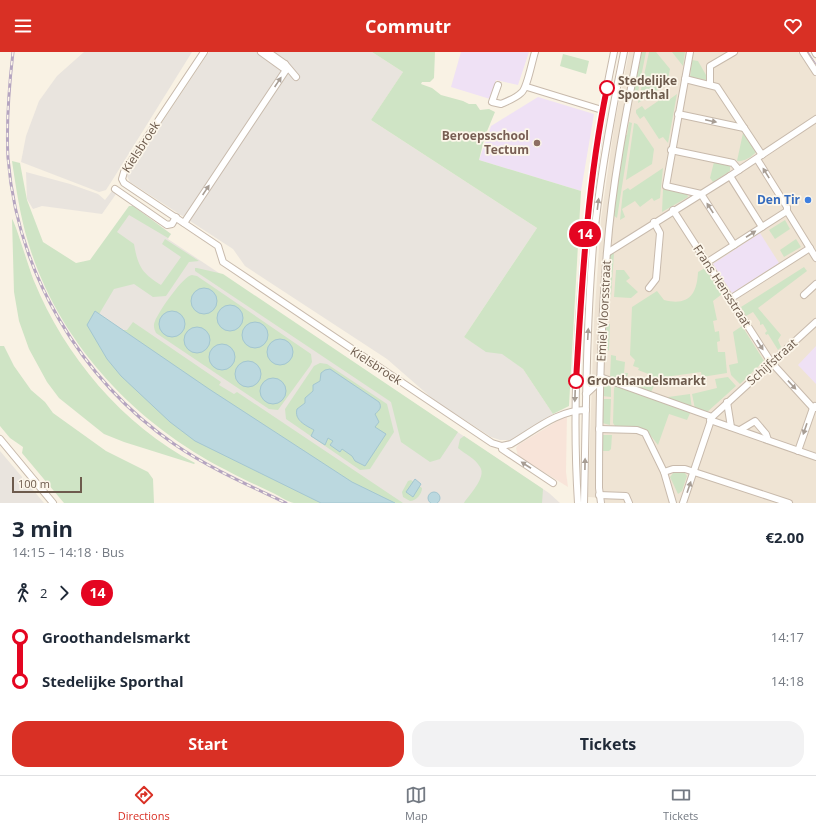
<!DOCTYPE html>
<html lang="en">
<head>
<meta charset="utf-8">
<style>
	:root { --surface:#fff; --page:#f2f2f3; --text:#1f2937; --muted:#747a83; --line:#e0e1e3; --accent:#d93025 }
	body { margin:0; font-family:"Open Sans",sans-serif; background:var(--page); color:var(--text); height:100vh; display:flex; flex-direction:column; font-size:15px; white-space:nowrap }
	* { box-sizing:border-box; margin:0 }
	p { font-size:13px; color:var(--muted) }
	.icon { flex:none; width:22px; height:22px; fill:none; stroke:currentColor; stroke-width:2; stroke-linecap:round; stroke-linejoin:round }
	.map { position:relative; height:451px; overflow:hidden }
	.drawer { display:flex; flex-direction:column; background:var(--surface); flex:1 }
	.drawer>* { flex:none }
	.badge { padding:0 8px; border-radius:13px; font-size:14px; line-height:26px }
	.scale { position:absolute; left:12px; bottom:10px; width:70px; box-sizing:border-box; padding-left:4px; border:2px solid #6d5b4d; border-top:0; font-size:11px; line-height:14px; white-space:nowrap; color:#6d5b4d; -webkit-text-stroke:3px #fcf6ea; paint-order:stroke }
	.map>.badge { position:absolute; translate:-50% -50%; box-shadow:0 0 0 2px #fff }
	.legs { display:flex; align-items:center; gap:6px; height:44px; padding:0 12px; font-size:13px }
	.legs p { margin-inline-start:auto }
	.headline { display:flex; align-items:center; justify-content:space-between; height:68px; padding:0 12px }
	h1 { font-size:22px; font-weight:700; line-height:30px }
	.button { display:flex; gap:8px; margin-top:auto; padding:8px 12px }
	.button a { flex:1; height:46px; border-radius:16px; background:var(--accent); color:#fff; font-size:16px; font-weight:700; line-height:46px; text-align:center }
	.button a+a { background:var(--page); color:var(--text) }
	ul { padding:0 12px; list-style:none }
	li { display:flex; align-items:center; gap:14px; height:44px; font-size:15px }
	li i { display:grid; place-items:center; width:6px; height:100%; margin:0 5px; background:currentColor }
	li i::after { content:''; width:10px; height:10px; margin:-5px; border:3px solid; border-radius:50%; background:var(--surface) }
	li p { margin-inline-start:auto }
	li:first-child i { background:linear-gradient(#0000 50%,currentColor 0) }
	li:last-child i { background:linear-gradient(currentColor 50%,#0000 0) }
	header { display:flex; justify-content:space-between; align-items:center; height:52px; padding:0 12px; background:var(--accent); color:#fff; font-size:18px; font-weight:700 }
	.tab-bar { display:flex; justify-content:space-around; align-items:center; height:56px; border-top:1px solid var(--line); background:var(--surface); font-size:11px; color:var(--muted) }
	.tab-bar a { display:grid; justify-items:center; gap:2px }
	.tab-bar .on { color:var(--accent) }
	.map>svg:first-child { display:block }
</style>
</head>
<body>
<header><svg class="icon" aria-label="menu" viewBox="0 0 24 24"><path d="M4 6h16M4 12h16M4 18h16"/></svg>Commutr<svg class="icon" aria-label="heart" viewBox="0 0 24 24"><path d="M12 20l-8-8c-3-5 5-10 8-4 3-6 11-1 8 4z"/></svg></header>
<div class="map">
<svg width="816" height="451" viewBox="0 0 816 451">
	<rect width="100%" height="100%" fill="#f9f2e4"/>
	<polygon fill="#efe4d4" points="629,0 798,0 816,26 816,451 605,451 604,446 588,445 594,270 601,167 615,69"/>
	<polygon fill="#f8e4d9" points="567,360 566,420 568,435 518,404 516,396 518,393 564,365"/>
	<g fill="#e9e4de">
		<polygon points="84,0 192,0 113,127 106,138 99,140 21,110 26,84 39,49 57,24"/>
		<polygon points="209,0 372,0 403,20 371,68 537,176 464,285 486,299 502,301 523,317 553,362 511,388 500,388 491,385 434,348 387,307 245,214 233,197 130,130 127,124 129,120"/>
		<polygon points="26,120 70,132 98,142 105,148 112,139 116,142 102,162 42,154 33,157 27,147"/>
		<polygon points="132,153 171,182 168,187 549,441 560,451 302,451 64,248"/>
		<polygon points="0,399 44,451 0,451"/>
	</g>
	<g fill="#efe1f5">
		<polygon points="461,0 529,0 518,33 496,28 490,47 451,35"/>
		<polygon points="538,45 594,62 581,139 479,108 491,74"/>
		<polygon points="760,181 779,211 732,241 713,212"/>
		<polygon points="816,294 816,332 798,313"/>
	</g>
	<g fill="#cfe4c5">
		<polygon points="372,0 435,0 434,26 430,30 422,30 421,32 432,36 441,43 463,49 469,52 476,52 480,58 489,57 495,60 485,84 479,108 581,139 569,354 553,362 523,317 502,302 486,300 464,285 537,176 371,68 403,20"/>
		<polygon points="640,0 646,0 637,45 631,44"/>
		<polygon points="649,0 656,0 670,17 667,32 638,51"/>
		<polygon points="672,0 685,0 683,14"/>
		<polygon points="563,2 589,9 586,22 560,14"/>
		<polygon points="692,8 698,9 706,23 706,28 690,25"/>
		<polygon points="677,42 668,91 663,85 659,87 644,64 640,67 636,61 636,58 642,54 645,58 667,43 670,47"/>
		<polygon points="629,70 632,71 617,166 613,163 624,83 627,83"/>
		<polygon points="634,71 637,72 654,97 652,112 626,128"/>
		<path d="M743,81l13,19c-4,5 -13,10 -19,9z"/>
		<path d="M12,109l8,2 7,37 16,42 33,21 14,-3 39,-54h4l38,28 -3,4 -39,-23 -12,17 17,12c4,23 8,29 27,41l20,-28 -19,-13 3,-5 34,22 -10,1 -23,34 -13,1 -19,-13 -20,5 -22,37 239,177c-12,0 -25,0 -37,0 -6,-1 -13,-6 -19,-9 -16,-8 -33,-15 -49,-24 -92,-47 -168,-128 -198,-228 -8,-27 -12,-54 -16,-81z"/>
		<polygon points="714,110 730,113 730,119 713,130 710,126"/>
		<polygon points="663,116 660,146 654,149 652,146 640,155 635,149 622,157 625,165 620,168 623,139 628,136 630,138"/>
		<polygon points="663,137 687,142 688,145 662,160"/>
		<path d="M12,167c3,2 18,53 22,62 30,74 89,145 161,182l-1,1 -70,-22 -20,-8 -45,-36 -12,-16 -18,-33 -10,-28 -5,-29z"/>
		<polygon points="785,168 790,177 775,187 769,178"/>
		<polygon points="796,187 801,195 784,205 780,198"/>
		<polygon points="614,201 611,246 608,246 606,242 609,203"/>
		<polygon points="804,215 807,219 758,256 781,283 778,288 781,295 778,298 768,282 766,283 765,281 767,279 763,272 760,273 760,270 753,260 746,264 741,255"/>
		<polygon points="197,216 223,222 458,380 440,407 430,410 401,390 391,350 195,219 195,216"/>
		<path d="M705,216l17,26 -9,7 4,19 -4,1 2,11 4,-1 1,10 -3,1 1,10h7l2,21 -25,4 -1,-5 -36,5 1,7 -12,-2 -2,3 2,1 -3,6 -18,-6 2,-4 13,5 3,-12 -13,-5 1,-2 -6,-2 2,-6 -5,-5 2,-48 25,-16 7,9c23,6 33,-4 34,-28z"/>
		<polygon points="616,218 624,218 630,226 626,229 638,240 631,246 614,245"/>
		<path d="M192,223l5,1 114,78 1,8 -2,4 -32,44 -9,-1 -113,-76c-2,-4 -3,-8 -1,-12 4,-10 28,-45 37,-46z"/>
		<polygon points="133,270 221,330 219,333 234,342 237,340 403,451 373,451 122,278 127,278"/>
		<polygon points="605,272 610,272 609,299 604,295"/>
		<polygon points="742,274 764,309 740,332 731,323 729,313 738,311 733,280"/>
		<polygon points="0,294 4,294 14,314 31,338 45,350 53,361 106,399 148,420 153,427 154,451 64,451 22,401 23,395 10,386 0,374"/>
		<polygon points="611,303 616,304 616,308 625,310 624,321 628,321 625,332 610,326"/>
		<polygon points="320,311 327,312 387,352 394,380 370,417 360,418 286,367 285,357 314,314"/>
		<polygon points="728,325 736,334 706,361 695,357 692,342 717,336 715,327"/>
		<polygon points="606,329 611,332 611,345 602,344 602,333"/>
		<path d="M616,334l75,25 -4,9 -18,-6 -11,31c-16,-22 -16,-18 -43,-19l-2,-3 1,-35z"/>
		<polygon points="690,342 692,357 661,346"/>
		<polygon points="602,347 611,347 610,373 602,371"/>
		<polygon points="602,383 612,383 611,397 609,399 602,399"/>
		<path d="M464,384l79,53 -1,14h-78c5,-8 23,-26 16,-36 -4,-8 -15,-13 -22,-19l2,-9z"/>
		<polygon points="674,420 684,420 687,424 682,439 678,442 670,425"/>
		<path d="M411,428l11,8c0,6 -6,13 -12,13l-7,-4 -1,-5 6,-11z"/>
	</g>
	<g fill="#bbd8df" stroke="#a3c6d0">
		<circle cx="204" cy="249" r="13"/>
		<circle cx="230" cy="266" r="13"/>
		<circle cx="172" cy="272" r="13"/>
		<polygon points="95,259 209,337 352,430 395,451 321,451 195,389 170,370 121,324 107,307 87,273"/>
		<circle cx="255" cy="283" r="13"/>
		<circle cx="197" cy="288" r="13"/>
		<circle cx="280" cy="300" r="13"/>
		<circle cx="222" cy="305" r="13"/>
		<circle cx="248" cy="322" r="13"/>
		<path d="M330,317l49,33c3,5 1,8 -4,12l4,8 -4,5 11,7 -21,32 -10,-5 -3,-5 -10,-7 -2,3 -10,-7 3,-4 -5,-3 -3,7 -14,-9 3,-6c-9,-5 -20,-10 -17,-21l8,-6v-5l8,-7v-6l7,-4 1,-8 4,-3z"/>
		<circle cx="273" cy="339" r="13"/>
		<polygon points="415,427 421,432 413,445 406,440"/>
		<circle cx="434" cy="446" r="6"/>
	</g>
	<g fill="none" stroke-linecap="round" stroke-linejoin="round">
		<defs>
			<g id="minor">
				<path d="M204,0l-80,120 -2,7 2,4 94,63 5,16 9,6 260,175 10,3 9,-2c24,-14 47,-34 75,-34"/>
				<polyline points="261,0 286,18"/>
				<polyline points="268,0 285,12 296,25"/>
				<polyline points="690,0 666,134 701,142 734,193"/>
				<polyline points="803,0 816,20"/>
				<polyline points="815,0 816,2"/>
				<polyline points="685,27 717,35 762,103"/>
				<polyline points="710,32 710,14 734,0"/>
				<path d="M498,33l-6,17 9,2c7,-3 15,-6 20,-11 6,-4 11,-32 14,-41"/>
				<polyline points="527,35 602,58"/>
				<polyline points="678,62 744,76"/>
				<polyline points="671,98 733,111 739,118"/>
				<polyline points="757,107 787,155 787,159 816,206"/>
				<polyline points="730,124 762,175"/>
				<polyline points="115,137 167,173 172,172 176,165"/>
				<polyline points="673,158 771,310 813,356 816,356"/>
				<polyline points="184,171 286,18 285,12"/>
				<polyline points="607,201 730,124 816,67"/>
				<polyline points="706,211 787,159"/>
				<polyline points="649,236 656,227 660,181 654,170"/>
				<polyline points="804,243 816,232"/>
				<polyline points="730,247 810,196"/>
				<polyline points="600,325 712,365"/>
				<polyline points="586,342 600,329"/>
				<polyline points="727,350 731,375"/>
				<polyline points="710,368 816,405"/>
				<polyline points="599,377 637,378 645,381 664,420 673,451"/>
				<polyline points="740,378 755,369 766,382 768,388"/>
				<polyline points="0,387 53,451"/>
				<polyline points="502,394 502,397 553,431"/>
				<polyline points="798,399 813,356 815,354"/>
				<polyline points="664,420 673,417 685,417 789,451"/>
				<polyline points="599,443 626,444 629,451"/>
				<path d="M578,451c-4,-61 -3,-121 1,-181 6,-92 16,-180 35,-270"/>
				<path d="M584,451c2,-86 2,-172 9,-257 6,-65 18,-130 31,-194"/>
				<path d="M601,451l-2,-15c0,-78 1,-157 8,-236 5,-67 18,-134 31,-200"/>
				<polyline points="683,451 712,365 816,270"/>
			</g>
		</defs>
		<use href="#minor" stroke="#c8baac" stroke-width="8"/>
		<use href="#minor" stroke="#fff" stroke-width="6"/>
		<polyline stroke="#b5a5c0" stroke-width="1" points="808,0 816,12"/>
		<defs>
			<path id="rail" d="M13,0c-4,35 -7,70 -5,106 9,114 72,221 166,286 35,24 74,41 112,59"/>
		</defs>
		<use href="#rail" stroke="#b5a5c0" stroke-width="3"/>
		<use href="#rail" stroke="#fcf6ea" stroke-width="1.5" stroke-dasharray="4.5" stroke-linecap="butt"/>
	</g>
	<defs><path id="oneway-solid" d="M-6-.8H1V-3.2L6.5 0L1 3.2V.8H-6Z"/></defs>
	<g fill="#a79d94">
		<use href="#oneway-solid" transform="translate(278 30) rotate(-56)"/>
		<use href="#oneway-solid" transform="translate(711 69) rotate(12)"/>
		<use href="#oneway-solid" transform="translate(766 121) rotate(-122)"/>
		<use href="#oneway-solid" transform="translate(206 138) rotate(-56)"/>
		<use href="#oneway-solid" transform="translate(598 152) rotate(-83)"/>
		<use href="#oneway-solid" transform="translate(710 156) rotate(-123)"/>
		<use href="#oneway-solid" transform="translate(751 182) rotate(-33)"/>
		<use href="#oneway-solid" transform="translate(588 282) rotate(-87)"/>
		<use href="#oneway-solid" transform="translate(760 293) rotate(57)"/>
		<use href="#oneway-solid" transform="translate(792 333) rotate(47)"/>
		<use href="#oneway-solid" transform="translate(575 344) rotate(92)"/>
		<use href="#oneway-solid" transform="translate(805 377) rotate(109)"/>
		<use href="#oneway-solid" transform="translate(585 412) rotate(-89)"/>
		<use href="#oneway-solid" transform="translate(526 413) rotate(-147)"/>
		<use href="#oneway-solid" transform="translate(689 435) rotate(-71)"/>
	</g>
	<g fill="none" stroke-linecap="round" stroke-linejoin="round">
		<defs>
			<path id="line-1" d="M576,329c6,-98 11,-196 31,-293"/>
		</defs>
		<use href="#line-1" stroke="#fff" stroke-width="9"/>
		<use href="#line-1" stroke="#e40521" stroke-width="6"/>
	</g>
	<g fill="#fff" stroke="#e40521" stroke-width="2">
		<circle cx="607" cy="36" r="7"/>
		<circle cx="576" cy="329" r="7"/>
	</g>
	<circle fill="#8d6e63" stroke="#fcf6ea" stroke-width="1.5" cx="537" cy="91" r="4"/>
	<circle fill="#3f7fe0" stroke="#fcf6ea" stroke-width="1.5" cx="808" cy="148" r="4"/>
	<g text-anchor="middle" stroke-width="3.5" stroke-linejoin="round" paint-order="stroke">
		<g font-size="12" font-weight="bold" fill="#6d5b4d" stroke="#fcf6ea" text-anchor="start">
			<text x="618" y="33">Stedelijke<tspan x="618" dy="14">Sporthal</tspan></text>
			<text x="587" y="333">Groothandelsmarkt</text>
		</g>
		<g font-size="12" font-weight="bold" fill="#785e54" stroke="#fcf6ea" text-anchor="end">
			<text x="529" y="88">Beroepsschool<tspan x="529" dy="14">Tectum</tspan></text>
		</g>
		<g font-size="12" fill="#6d5b4d" stroke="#fcf6ea">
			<text transform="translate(141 95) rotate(-57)" y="4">Kielsbroek</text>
			<text transform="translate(722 234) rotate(57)" y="4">Frans Hensstraat</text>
			<text transform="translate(604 259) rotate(-87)" y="4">Emiel Vloorsstraat</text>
			<text transform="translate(772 310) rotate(-42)" y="4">Schijfstraat</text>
			<text transform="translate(376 314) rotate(33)" y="4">Kielsbroek</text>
		</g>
		<g font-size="12" font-weight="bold" fill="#366cbe" stroke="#fcf6ea" text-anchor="end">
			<text x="800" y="152">Den Tir</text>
		</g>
	</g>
</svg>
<div class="scale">100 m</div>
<b class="badge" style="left:585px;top:182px;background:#e40521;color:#fff">14</b>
</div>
<section class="drawer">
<div class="headline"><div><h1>3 min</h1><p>14:15 – 14:18 · Bus</p></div><b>€2.00</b></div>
<div class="legs"><svg class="icon" aria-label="walk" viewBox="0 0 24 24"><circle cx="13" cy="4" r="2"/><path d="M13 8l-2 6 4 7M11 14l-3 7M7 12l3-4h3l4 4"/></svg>2<svg class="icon" aria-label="forward" viewBox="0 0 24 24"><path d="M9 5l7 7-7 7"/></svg><b class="badge" style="background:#e40521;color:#fff">14</b></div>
<ul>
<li><i style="color:#e40521"></i><b>Groothandelsmarkt</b><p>14:17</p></li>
<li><i style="color:#e40521"></i><b>Stedelijke Sporthal</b><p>14:18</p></li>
</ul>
<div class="button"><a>Start</a><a>Tickets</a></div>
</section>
<nav class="tab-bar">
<a class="on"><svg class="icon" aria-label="directions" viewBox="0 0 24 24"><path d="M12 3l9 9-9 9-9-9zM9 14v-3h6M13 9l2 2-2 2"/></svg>Directions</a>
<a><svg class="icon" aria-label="map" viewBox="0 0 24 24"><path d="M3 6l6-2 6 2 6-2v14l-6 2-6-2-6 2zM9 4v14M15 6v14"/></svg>Map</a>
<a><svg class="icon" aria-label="tickets" viewBox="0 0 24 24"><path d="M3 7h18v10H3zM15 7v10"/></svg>Tickets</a>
</nav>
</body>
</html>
